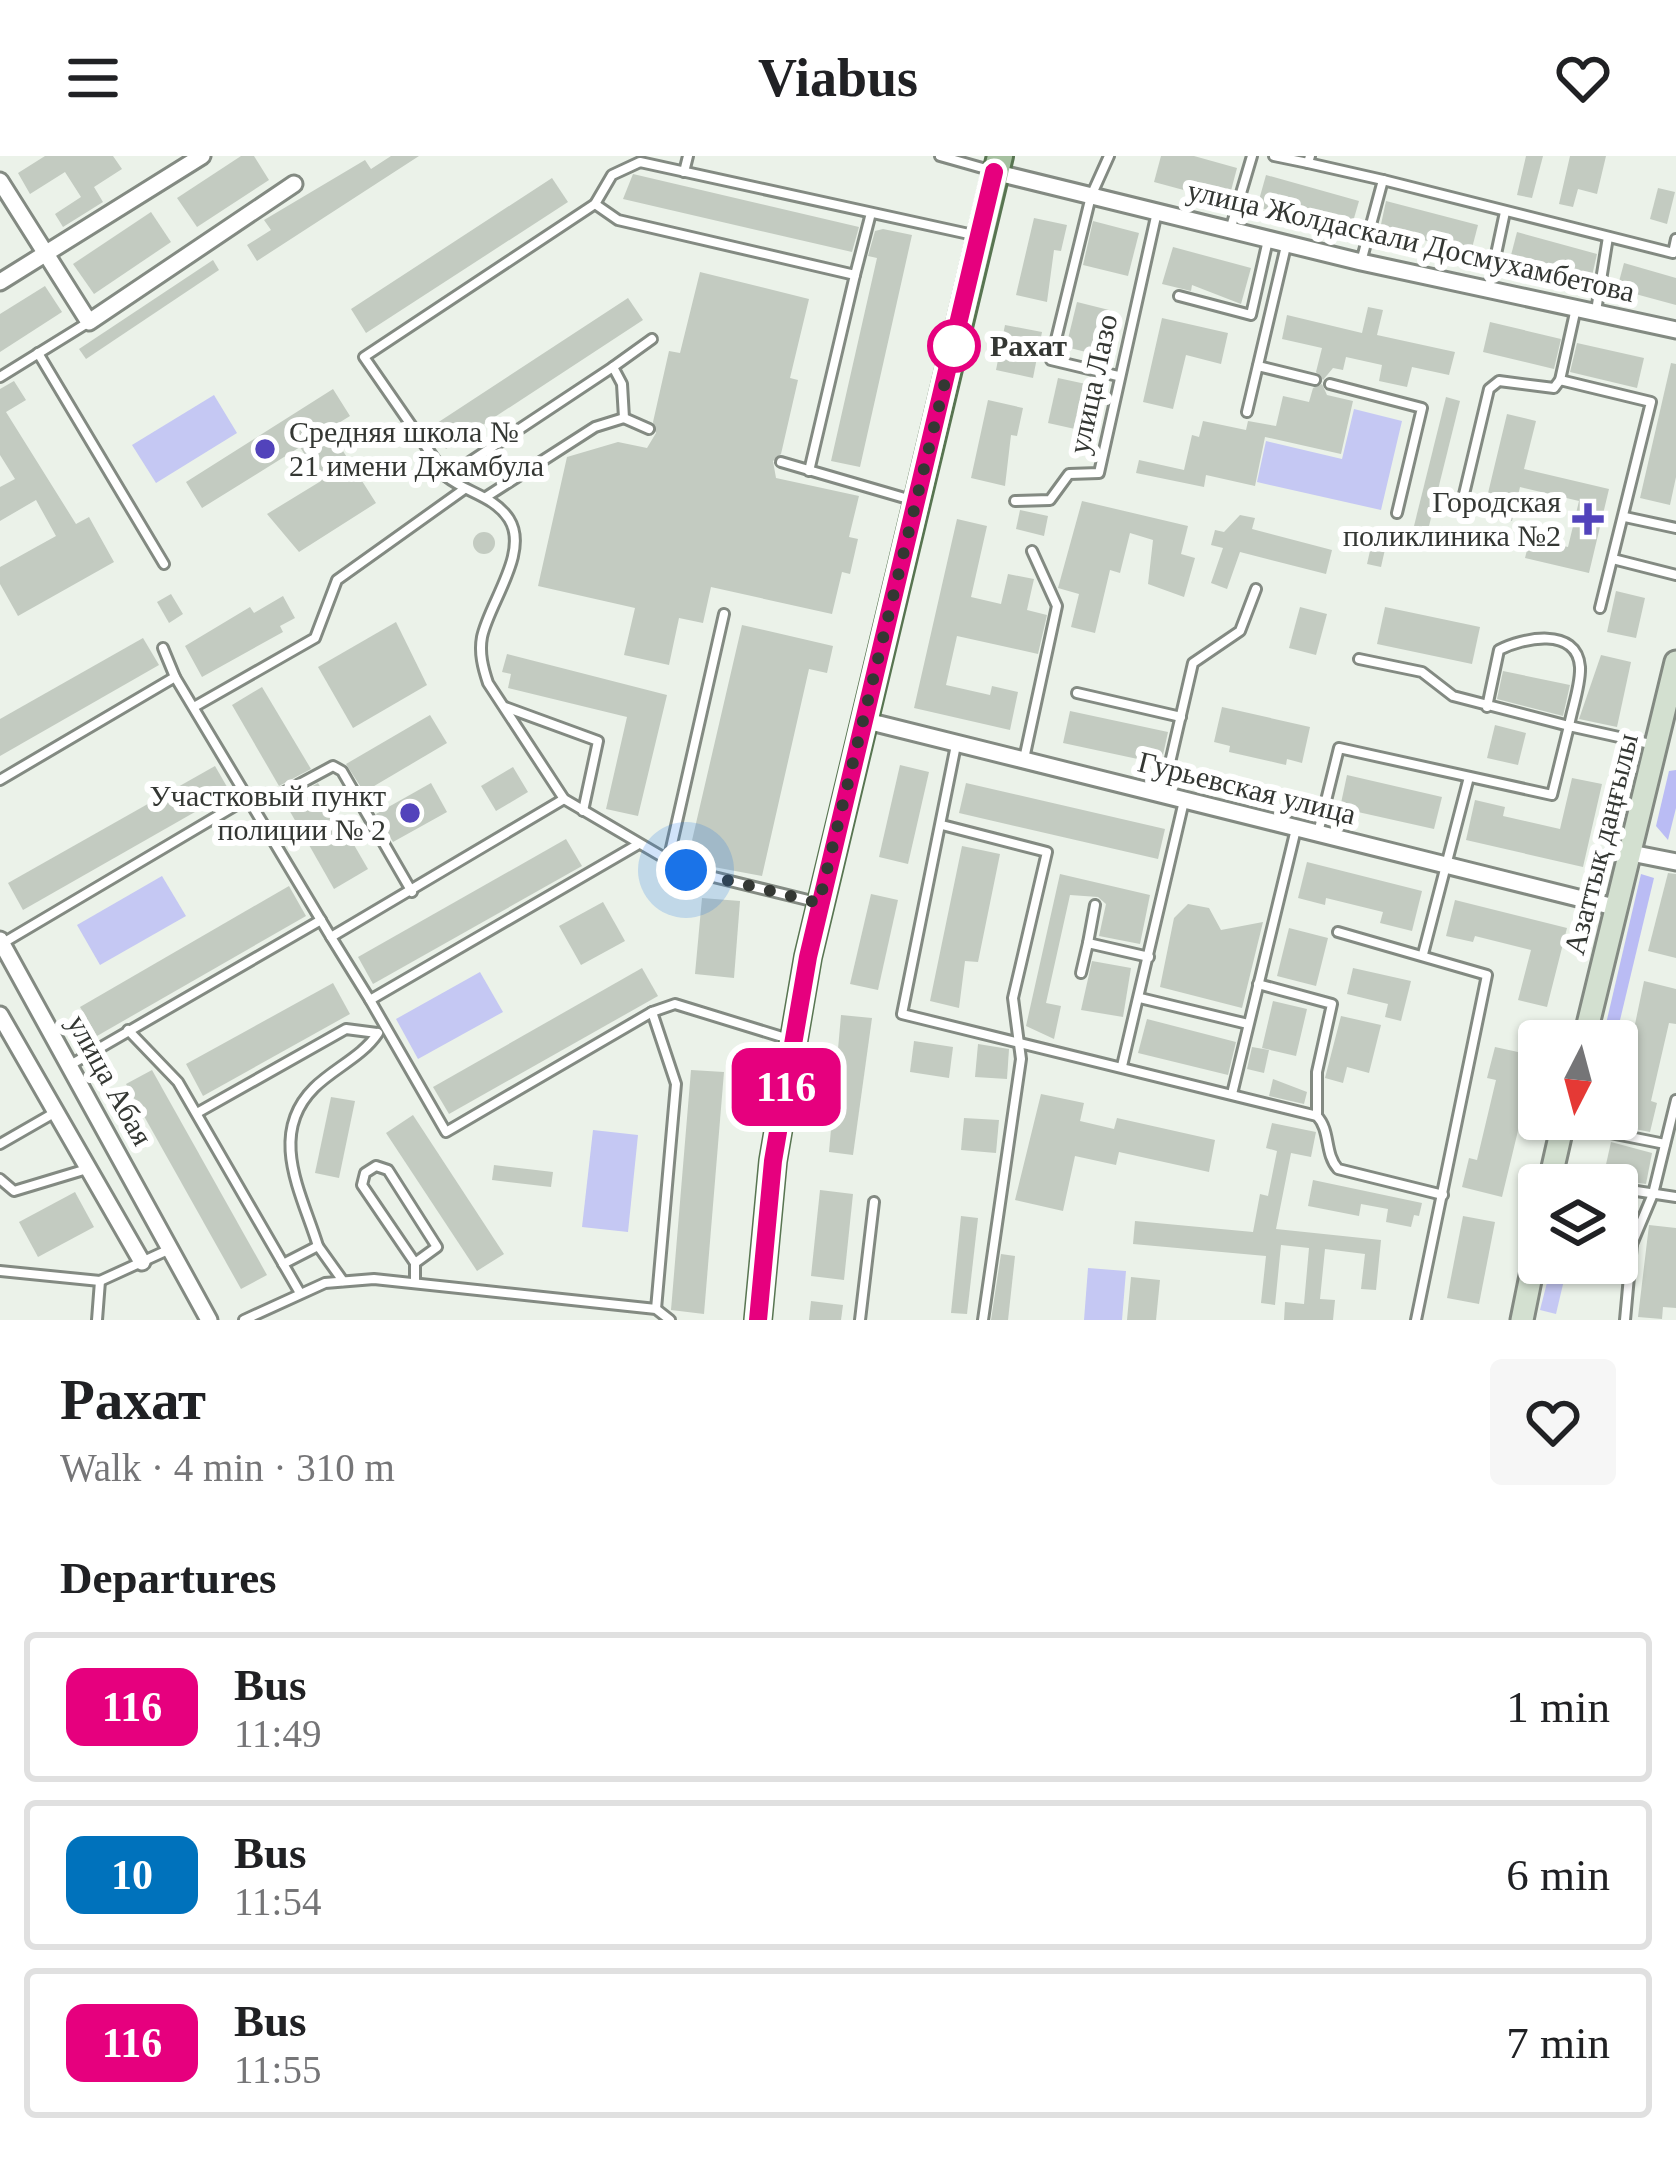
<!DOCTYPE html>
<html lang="en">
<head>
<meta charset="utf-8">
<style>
	:root { --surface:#fff; --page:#f6f6f6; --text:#202124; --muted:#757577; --line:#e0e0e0 }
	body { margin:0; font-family:Georgia,serif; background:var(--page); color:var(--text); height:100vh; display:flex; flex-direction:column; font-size:45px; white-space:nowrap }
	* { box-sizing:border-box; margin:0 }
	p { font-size:39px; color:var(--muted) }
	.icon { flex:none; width:66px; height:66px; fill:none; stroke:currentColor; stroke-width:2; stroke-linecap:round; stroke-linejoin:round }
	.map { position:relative; height:1164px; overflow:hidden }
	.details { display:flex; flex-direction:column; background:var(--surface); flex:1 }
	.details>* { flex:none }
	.badge { padding:0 24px; border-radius:18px; font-size:42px; line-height:78px }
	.needle { width:78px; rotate:186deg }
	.tools { position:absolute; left:1518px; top:864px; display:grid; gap:24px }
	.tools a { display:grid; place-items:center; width:120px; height:120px; border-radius:12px; background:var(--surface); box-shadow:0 3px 9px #0004; font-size:60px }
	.you { position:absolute; width:60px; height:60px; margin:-30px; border:9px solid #fff; border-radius:50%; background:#1a73e8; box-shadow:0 0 0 18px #1a73e833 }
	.map>.badge { position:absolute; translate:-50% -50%; box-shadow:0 0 0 6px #fff }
	h2 { padding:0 60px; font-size:45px; line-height:108px }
	.round { display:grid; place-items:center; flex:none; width:126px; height:126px; border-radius:12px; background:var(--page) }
	.summary { display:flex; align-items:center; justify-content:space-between; height:204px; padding:0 60px }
	h1 { font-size:57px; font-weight:600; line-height:90px }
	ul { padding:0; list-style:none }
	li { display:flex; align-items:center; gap:36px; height:150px; margin:0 24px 18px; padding:0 36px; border:6px solid var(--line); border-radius:12px }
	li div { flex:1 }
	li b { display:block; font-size:45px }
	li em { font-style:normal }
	li .badge { min-width:132px; font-weight:700; text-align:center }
	header { display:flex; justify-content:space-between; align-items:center; height:156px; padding:0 60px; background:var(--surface); font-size:54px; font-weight:600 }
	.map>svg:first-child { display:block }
</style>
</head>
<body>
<header><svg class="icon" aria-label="menu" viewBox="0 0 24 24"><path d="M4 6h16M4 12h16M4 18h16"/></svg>Viabus<svg class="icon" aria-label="heart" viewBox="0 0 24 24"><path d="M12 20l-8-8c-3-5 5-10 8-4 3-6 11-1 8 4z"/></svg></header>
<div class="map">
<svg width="1676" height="1164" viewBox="0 0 1676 1164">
	<rect width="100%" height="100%" fill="#ebf2e9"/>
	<g fill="#c5c8f3">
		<polygon points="214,239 237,277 156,327 132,289"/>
		<polygon points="1354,253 1402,265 1381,354 1257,326 1266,285 1342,303"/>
		<polygon points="162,720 186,760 100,809 77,769"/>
		<polygon points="480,816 503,856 418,903 396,863"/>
		<polygon points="593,974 638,979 628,1076 582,1071"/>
		<polygon points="1552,1107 1568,1107 1556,1158 1540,1154"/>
		<polygon points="1088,1112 1126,1115 1122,1164 1084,1164"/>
	</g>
	<g fill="#babcf4">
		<polygon points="1676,614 1676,652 1668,684 1656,670 1669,615"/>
		<polygon points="1641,718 1654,722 1615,885 1602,885"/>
	</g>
	<g fill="#c3cbc1">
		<polygon points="45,0 113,0 122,13 94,31 103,46 63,71 55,58 81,41 65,16 30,38 18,17"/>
		<polygon points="241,0 254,0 269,24 197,71 177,42"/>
		<polygon points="391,0 419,0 257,105 247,89 271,74 264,64 365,4 371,13"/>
		<polygon points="1161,0 1194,0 1237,12 1228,46 1154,26"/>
		<polygon points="1526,0 1543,0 1532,42 1517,39"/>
		<polygon points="1570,0 1606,0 1597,38 1578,33 1573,51 1559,48"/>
		<polygon points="633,18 859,71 852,96 623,43"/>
		<polygon points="1266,19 1359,45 1350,76 1257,51"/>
		<polygon points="552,22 568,46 366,177 351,153"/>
		<polygon points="1658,32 1675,36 1667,68 1650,63"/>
		<polygon points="1386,45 1478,69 1471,96 1380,73"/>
		<polygon points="151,56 171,86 94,138 73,108"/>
		<polygon points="1034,62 1067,69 1061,95 1054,94 1047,146 1016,139"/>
		<polygon points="1093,65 1139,77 1128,120 1083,109"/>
		<polygon points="883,73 912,79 860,311 831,305 877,102 868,100 875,75"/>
		<polygon points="1517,76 1597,98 1590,129 1509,107"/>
		<polygon points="1173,91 1251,112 1241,148 1192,129 1191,135 1162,128"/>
		<polygon points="213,104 219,114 86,203 79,193"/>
		<polygon points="1624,107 1676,122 1676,149 1617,133"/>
		<polygon points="700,116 809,143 790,222 798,224 781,298 773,305 776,322 859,340 849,381 858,383 850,418 842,416 832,458 711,431 703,467 679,462 669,509 624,499 635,452 538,430 567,301 618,286 647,292 656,277 653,266 669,195 680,197"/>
		<polygon points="45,130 62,156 0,196 0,158"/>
		<polygon points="628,142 643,164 446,293 431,271"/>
		<polygon points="1077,146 1113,155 1102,200 1066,191"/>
		<polygon points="1368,151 1383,154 1377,179 1455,196 1449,219 1412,211 1407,231 1379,225 1382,209 1346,201 1343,214 1333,212 1323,224 1316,216 1322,192 1282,183 1287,159 1362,177"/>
		<polygon points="1162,162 1228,177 1221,208 1186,199 1173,253 1143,246"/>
		<polygon points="1490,166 1561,183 1554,213 1483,196"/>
		<polygon points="1005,169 1042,176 1033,222 996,214"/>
		<polygon points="1577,187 1644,202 1637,232 1570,216"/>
		<polygon points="1671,207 1676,208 1676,321 1670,349 1640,342"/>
		<polygon points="1058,222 1095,230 1084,275 1048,267"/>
		<polygon points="14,225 26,244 6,256 76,368 89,361 114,406 18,460 0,428 0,411 56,380 36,344 0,365 0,331 15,323 0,299 0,233"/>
		<polygon points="1322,228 1327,239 1353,245 1341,298 1265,281 1255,330 1206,319 1204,331 1136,317 1139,304 1184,314 1192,279 1199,281 1203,265 1246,274 1248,265 1276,270 1283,240 1309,246 1313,232"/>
		<polygon points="333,233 350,260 329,273 376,347 299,396 267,358 321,325 300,291 202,352 186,326"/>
		<polygon points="1446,241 1460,245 1427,378 1413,374"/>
		<polygon points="988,244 1023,252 1017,280 1011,279 1005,330 971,322"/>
		<polygon points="1507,258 1536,265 1524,313 1609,333 1589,417 1525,402 1530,382 1568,391 1579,345 1520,331 1512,365 1483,358"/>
		<polygon points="1082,345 1188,370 1181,398 1195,402 1184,441 1148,428 1153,384 1130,377 1120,417 1110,414 1095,477 1071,471 1079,438 1058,432"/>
		<polygon points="1020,354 1048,360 1044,380 1016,373"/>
		<polygon points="1240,359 1255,362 1252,373 1332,394 1326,418 1240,396 1227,433 1211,427 1223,392 1211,389 1215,374 1224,376"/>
		<polygon points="957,363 987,370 971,441 1001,448 1008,418 1034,423 1027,454 1047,459 1038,498 957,480 946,529 990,539 992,530 1018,536 1010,574 914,552"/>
		<circle cx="484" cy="387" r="11"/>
		<polygon points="1372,386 1386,389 1381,411 1367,408"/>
		<polygon points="1616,435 1645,442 1636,482 1607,476"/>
		<polygon points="171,438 183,458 169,467 157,446"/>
		<polygon points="283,440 295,462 280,470 283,476 202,521 185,490 250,451 254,457"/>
		<polygon points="1300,451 1327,458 1316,499 1289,492"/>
		<polygon points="1385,451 1480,471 1472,508 1377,488"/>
		<polygon points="396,466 427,529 353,572 318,511"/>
		<polygon points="742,469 833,490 827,517 809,513 762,720 687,706"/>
		<polygon points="143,482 159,509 0,600 0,563"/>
		<polygon points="507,498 667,539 638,660 606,653 627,561 508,532 511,518 502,516"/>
		<polygon points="1601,499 1631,506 1617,571 1579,563"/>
		<polygon points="1503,515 1570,529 1563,560 1497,543"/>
		<polygon points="262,531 311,613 279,630 232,549"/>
		<polygon points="1222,551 1310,571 1302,607 1287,603 1286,609 1229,596 1230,590 1214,586"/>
		<polygon points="1070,555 1168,576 1161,608 1063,587"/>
		<polygon points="430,559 447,587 364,636 346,608"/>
		<polygon points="1495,569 1526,577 1518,609 1487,602"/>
		<polygon points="900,609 929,616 908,708 879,701"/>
		<polygon points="215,610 230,636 23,754 8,727"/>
		<polygon points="513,611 528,636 496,655 481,630"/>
		<polygon points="1347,619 1442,641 1434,673 1340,652"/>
		<polygon points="1572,622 1602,628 1583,711 1466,684 1475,644 1505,651 1503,660 1560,673"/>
		<polygon points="318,627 368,713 334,733 288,652 288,644"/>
		<polygon points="431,627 447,656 393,686 376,658"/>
		<polygon points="966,627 1165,673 1158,703 959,657"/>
		<polygon points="566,683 582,710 373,828 358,801"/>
		<polygon points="962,690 1000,698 978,806 965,805 959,852 930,845"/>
		<polygon points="1307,706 1422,735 1412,775 1380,767 1383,756 1326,742 1325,749 1298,742"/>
		<polygon points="1668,717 1676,718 1676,802 1648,795"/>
		<polygon points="1060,718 1150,739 1140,788 1099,780 1106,748 1098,741 1070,739 1046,847 1061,850 1054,883 1026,870"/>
		<polygon points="289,730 306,760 97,880 80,851"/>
		<polygon points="871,738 898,744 878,834 850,828"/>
		<polygon points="702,742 740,745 734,822 695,818"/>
		<polygon points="1455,744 1567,772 1547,851 1518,844 1531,794 1475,780 1473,786 1446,780"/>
		<polygon points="603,746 625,785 581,809 559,770"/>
		<polygon points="1188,748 1209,752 1221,774 1263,766 1242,852 1160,831 1174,762"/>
		<polygon points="1289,772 1328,782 1316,830 1277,820"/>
		<polygon points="1092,805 1131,812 1123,861 1081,854"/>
		<polygon points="642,812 658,840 449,958 433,931"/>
		<polygon points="1353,812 1411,825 1401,865 1385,861 1388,848 1347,838"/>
		<polygon points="1644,825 1676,833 1676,868 1669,867 1651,945 1657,947 1650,976 1614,969"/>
		<polygon points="333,827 350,858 203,940 186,908"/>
		<polygon points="1273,845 1307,853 1296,900 1262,892"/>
		<polygon points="841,859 872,862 853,999 829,996"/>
		<polygon points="1341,860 1381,869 1369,917 1347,911 1343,927 1325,922"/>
		<polygon points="1147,863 1236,886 1228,919 1138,897"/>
		<polygon points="914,885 953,891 949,922 910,916"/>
		<polygon points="978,888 1009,893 1007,923 975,921"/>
		<polygon points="1252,891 1269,894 1264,917 1247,913"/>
		<polygon points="1495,891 1536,900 1502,1041 1462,1031 1469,1002 1477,1004 1496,924 1487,922"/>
		<polygon points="152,914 267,1119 241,1133 126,928"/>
		<polygon points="691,914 724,916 704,1158 671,1154"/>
		<polygon points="1273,923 1307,936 1304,948 1269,940"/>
		<polygon points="1041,938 1084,947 1080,965 1114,973 1117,962 1215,984 1209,1016 1119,996 1116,1009 1075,1000 1063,1055 1015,1044"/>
		<polygon points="331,941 355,945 339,1022 315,1017"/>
		<polygon points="413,959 504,1098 477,1115 386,977"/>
		<polygon points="964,962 999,964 996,997 961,994"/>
		<polygon points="1272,967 1316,976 1311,1001 1291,997 1276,1073 1381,1084 1376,1134 1361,1133 1365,1098 1325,1093 1320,1143 1335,1144 1333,1164 1284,1164 1285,1146 1304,1148 1309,1092 1281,1089 1275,1149 1261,1147 1266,1100 1133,1088 1135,1065 1253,1076 1260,1038 1268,1040 1277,995 1266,992"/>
		<polygon points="1611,986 1652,997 1646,1028 1603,1022"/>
		<polygon points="494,1009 553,1016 551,1031 492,1024"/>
		<polygon points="1313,1024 1422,1047 1419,1060 1414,1059 1411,1071 1386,1066 1388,1053 1361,1048 1359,1060 1308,1050"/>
		<polygon points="820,1034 853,1038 844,1124 811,1120"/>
		<polygon points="75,1036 94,1071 38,1101 19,1066"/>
		<polygon points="1617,1040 1634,1043 1628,1076 1617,1075"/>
		<polygon points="961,1060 978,1062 967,1158 951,1157"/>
		<polygon points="1463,1060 1495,1066 1479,1148 1447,1142"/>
		<polygon points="1649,1069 1676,1072 1676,1152 1663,1151 1662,1163 1638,1161"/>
		<polygon points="1001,1098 1015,1100 1008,1164 991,1164"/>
		<polygon points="1131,1121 1160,1124 1156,1164 1127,1164"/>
		<polygon points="811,1145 843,1149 841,1164 809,1164"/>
	</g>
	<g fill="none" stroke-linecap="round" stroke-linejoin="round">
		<defs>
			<g id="lane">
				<polyline points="940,0 993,15"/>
				<polyline points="1109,0 1091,40 1051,204 1118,220"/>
				<polyline points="1274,0 1308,7"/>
				<polyline points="1310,0 1308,7 1383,24"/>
				<polyline points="684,16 688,0"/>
				<polyline points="595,48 618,64 855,119 809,315"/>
				<polyline points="1231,71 1252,0"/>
				<polyline points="1361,106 1383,24 1673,97 1676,83"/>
				<polyline points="855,119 871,57"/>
				<polyline points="1489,131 1505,56"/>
				<polyline points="1179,140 1251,159 1268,84"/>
				<polyline points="1596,155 1608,81"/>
				<polyline points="38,197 164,408"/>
				<polyline points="1258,210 1315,224"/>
				<polyline points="613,211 652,183"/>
				<polyline points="0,221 89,166"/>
				<polyline points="1560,224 1651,246 1600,452"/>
				<polyline points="1330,228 1422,252 1397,357"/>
				<polyline points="1247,256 1286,90"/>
				<polyline points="781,306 915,345"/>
				<polyline points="447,321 613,211 622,228 624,262 649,273"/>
				<polyline points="486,341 595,271 624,262"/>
				<polyline points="1015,345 1050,344 1069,318 1099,317 1157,56"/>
				<polyline points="1460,355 1489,233 1499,225 1554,232 1560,224 1576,152"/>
				<polyline points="1625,361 1676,372"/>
				<polyline points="1613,403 1676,419"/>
				<polyline points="163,492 175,521"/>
				<path d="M1359,503l63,13 31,24 116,30c3,-18 12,-41 11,-59 -3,-41 -58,-29 -81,-17l-12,57"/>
				<polyline points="1077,537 1181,561"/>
				<polyline points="194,551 315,482 337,424 463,334"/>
				<polyline points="505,551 598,585 583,655"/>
				<path d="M956,589l-54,269 415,102c14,15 7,37 21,53l105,26"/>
				<polyline points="1024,603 1057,450 1032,395"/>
				<polyline points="0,624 175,521 331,781"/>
				<polyline points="1163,637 1193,507 1240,475 1256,433"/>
				<polyline points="564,643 331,781 370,844 637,689"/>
				<polyline points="255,652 333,610 342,615 412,736"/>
				<polyline points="942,669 1047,696 1013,842 1021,903 983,1164"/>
				<polyline points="1318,677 1339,592 1552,639 1569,570 1655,589"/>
				<polyline points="669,701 724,458"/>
				<path d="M816,746l-131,-32 -121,-71 -76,-116c-5,-15 -9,-30 -6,-46 7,-34 48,-85 27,-118 -15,-23 -42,-26 -62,-42l-83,-120 231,-153 17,-29 28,-13 338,74"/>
				<polyline points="1338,776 1487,819 1416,1164"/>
				<polyline points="3,787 248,642"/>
				<polyline points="1088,787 1095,749"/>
				<polyline points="1423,798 1469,621"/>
				<polyline points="1081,817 1088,787 1149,801"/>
				<polyline points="1258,828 1332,848 1317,916 1317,960"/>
				<polyline points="1140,842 1248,868"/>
				<polyline points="370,844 446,976 652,856"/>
				<polyline points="128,874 178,926 300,1137"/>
				<polyline points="72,908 321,764"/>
				<polyline points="1122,910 1184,645"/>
				<polyline points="1232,938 1296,673"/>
				<polyline points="197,957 346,873 377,877"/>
				<polyline points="1565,968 1665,988"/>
				<polyline points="0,988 54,957"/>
				<polyline points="1552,1021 1599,1029"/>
				<polyline points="0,1023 14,1035 87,1013"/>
				<polyline points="1617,1032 1676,1041"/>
				<polyline points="1617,1087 1632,1088"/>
				<path d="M318,1090c-16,-52 -51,-111 -4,-158 20,-20 48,-31 64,-55"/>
				<polyline points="283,1108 318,1090 343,1125"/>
				<polyline points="0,1115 100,1125 170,1093"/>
				<polyline points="415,1126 415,1107 362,1029 365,1017 376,1010 388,1014 437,1091 415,1107"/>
				<polyline points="656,1153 676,928 652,856 675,848 792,884"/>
				<polyline points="97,1164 100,1125"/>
				<polyline points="244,1164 325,1127 374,1123 656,1153 670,1164"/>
				<polyline points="860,1164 874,1046"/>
				<polyline points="1625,1164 1632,1088 1653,1038 1676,944"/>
			</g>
			<g id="street">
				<polyline points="994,16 1361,106 1676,174"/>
				<polyline points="0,25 89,166 294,28"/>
				<polyline points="0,126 202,0"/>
				<polyline points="863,564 1618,752"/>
				<polyline points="1631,697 1676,706"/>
				<polyline points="0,784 209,1164"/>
				<polyline points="0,859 142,1106"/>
			</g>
			<g id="secondary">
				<polyline points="1584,885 1676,506"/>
				<polyline points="1549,1029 1564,963"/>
				<polyline points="1522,1164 1539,1080"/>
			</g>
			<polyline id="primary" points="758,1164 773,1005 808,801 1000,0"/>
		</defs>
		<use href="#lane" stroke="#838a82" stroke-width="14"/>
		<use href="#street" stroke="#838a82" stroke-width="21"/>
		<use href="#secondary" stroke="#838a82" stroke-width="27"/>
		<use href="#primary" stroke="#587551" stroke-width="30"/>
		<use href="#lane" stroke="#fff" stroke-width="8"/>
		<use href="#street" stroke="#fff" stroke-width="15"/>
		<use href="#secondary" stroke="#d3e0d0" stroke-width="21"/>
		<use href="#primary" stroke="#a6c1a0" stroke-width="24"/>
	</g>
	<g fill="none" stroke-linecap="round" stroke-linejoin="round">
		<defs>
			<polyline id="line" points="758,1164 773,1005 808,801 994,16"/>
		</defs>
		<use href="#line" stroke="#fff" stroke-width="27"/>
		<use href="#line" stroke="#e6007e" stroke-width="18"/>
		<polyline stroke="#343733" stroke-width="12" stroke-dasharray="0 21.6" points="686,714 819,747 958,172 954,190"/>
	</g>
	<circle fill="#fff" stroke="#e6007e" stroke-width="6" cx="954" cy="190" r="24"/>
	<g fill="#5243bb" stroke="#fff" stroke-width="4.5">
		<circle cx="265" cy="293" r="12"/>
		<path d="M1582 345h12v12h12v12h-12v12h-12v-12h-12v-12h12z"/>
		<circle cx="410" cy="657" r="12"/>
	</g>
	<g text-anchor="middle" stroke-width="12" stroke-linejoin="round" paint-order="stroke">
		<g font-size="30" fill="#343733" stroke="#fff">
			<text transform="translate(1411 85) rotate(13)" y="10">улица Жолдаскали Досмухамбетова</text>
			<text transform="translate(1093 228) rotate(-78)" y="10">улица Лазо</text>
			<text transform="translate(1247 632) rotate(14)" y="10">Гурьевская улица</text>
			<text transform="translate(1601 688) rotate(-76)" y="10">Азаттық даңғылы</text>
			<text transform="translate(110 924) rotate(61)" y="10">улица Абая</text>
		</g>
		<g font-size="30" font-weight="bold" fill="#343733" stroke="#fff" text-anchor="start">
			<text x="990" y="200">Рахат</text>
		</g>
		<g font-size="30" fill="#343733" stroke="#fff" text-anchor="end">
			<text x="289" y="286" text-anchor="start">Средняя школа №<tspan x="289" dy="34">21 имени Джамбула</tspan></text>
			<text x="1561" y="356">Городская<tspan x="1561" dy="34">поликлиника №2</tspan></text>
			<text x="386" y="650">Участковый пункт<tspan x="386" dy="34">полиции № 2</tspan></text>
		</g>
	</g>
</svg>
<div class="tools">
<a><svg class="needle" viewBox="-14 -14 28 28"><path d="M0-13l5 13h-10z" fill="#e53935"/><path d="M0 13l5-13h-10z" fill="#757577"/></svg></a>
<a><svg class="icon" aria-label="layers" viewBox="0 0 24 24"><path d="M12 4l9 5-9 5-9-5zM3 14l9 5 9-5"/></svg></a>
</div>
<div class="you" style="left:686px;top:714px"></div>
<b class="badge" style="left:786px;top:931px;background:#e6007e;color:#fff">116</b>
</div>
<section class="details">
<div class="summary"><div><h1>Рахат</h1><p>Walk · 4 min · 310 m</p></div><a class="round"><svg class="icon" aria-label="heart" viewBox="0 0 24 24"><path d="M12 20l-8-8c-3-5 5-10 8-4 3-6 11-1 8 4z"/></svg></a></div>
<h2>Departures</h2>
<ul>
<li><span class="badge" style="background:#e6007e;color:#fff">116</span><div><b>Bus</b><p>11:49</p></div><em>1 min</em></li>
<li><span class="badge" style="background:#0072bc;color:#fff">10</span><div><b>Bus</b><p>11:54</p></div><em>6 min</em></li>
<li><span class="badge" style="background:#e6007e;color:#fff">116</span><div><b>Bus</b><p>11:55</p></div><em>7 min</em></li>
</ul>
</section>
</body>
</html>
